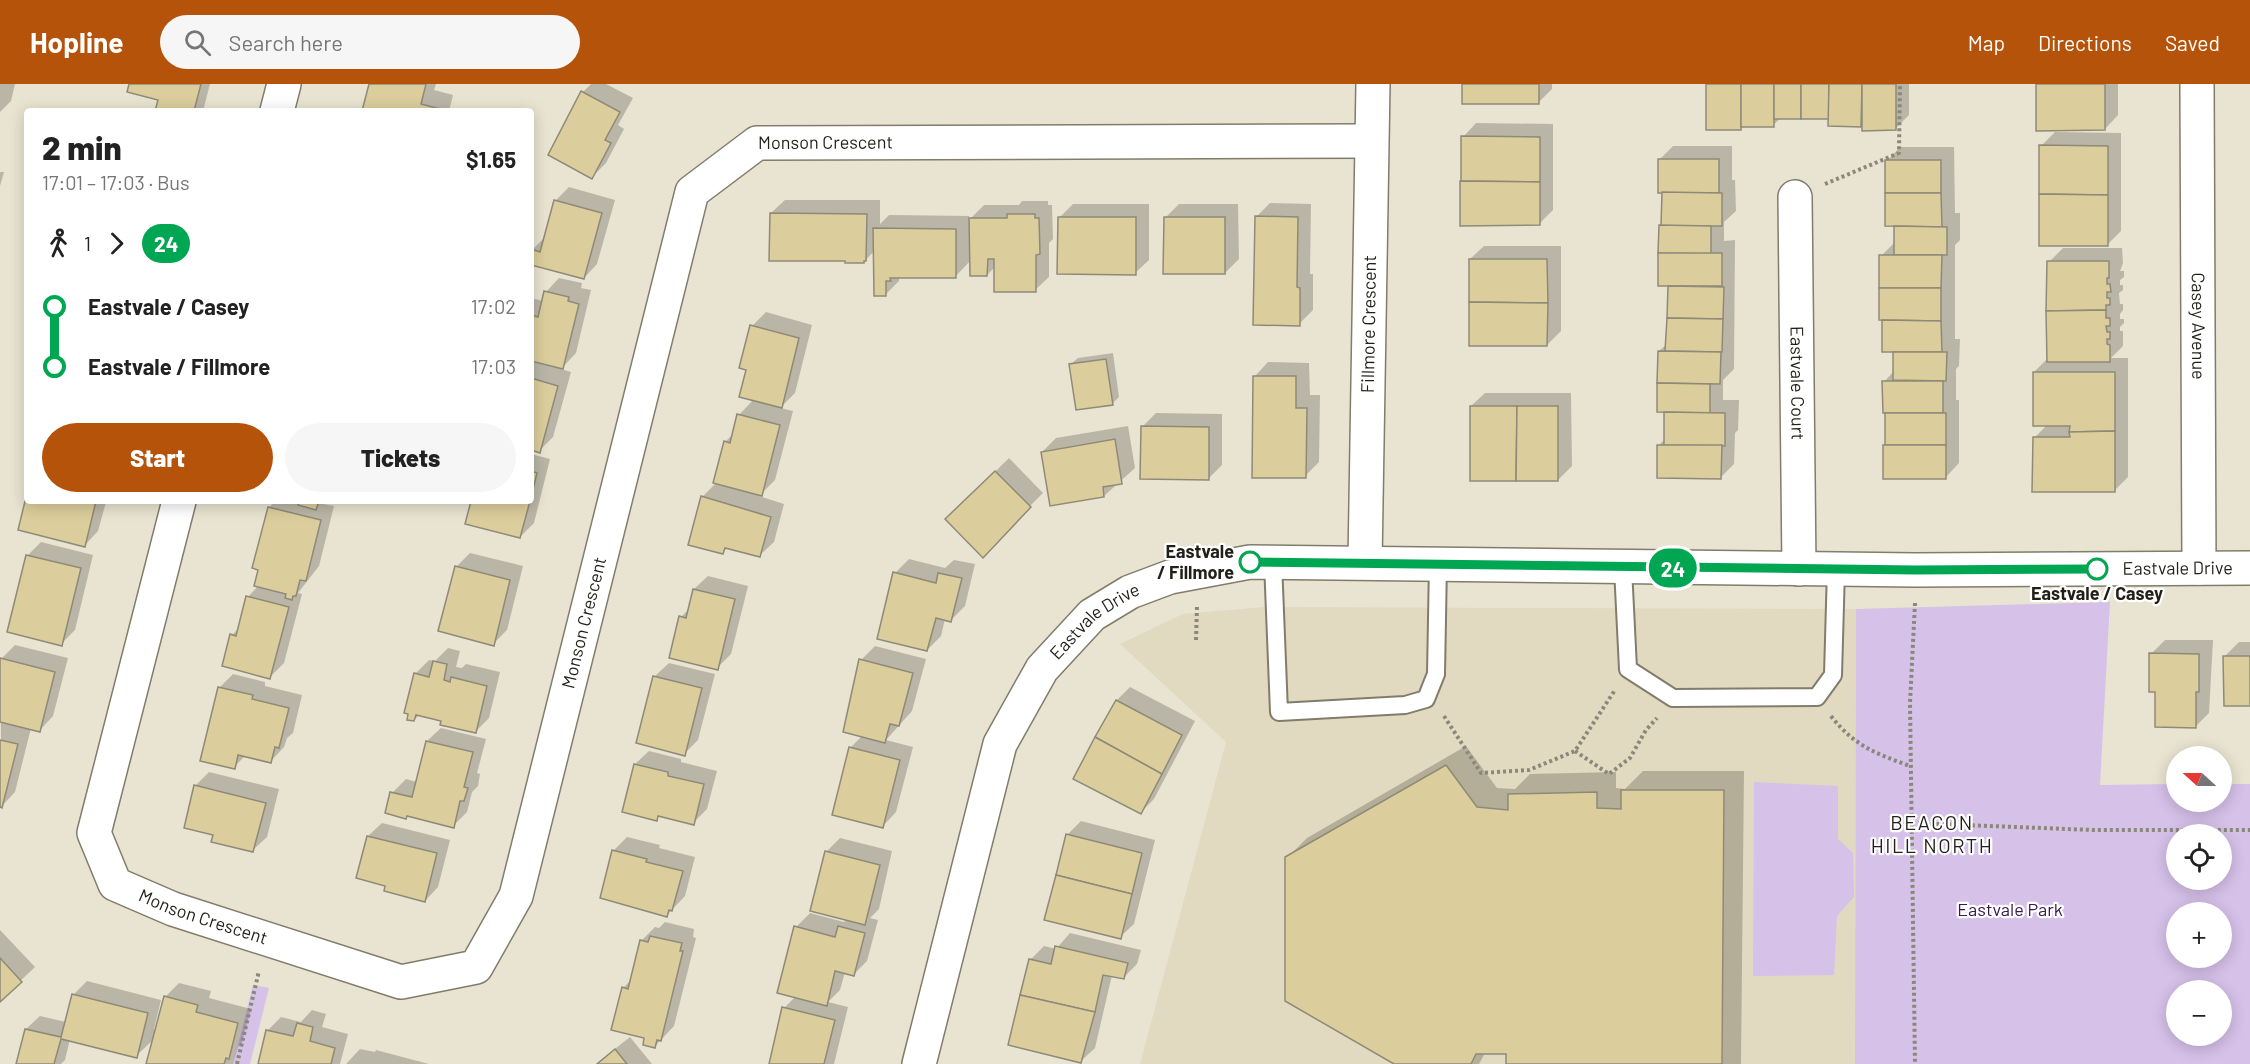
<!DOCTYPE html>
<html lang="en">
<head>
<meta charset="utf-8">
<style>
	:root { --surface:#fff; --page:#f6f6f6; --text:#222; --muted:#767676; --accent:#b45309 }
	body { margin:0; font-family:Barlow,sans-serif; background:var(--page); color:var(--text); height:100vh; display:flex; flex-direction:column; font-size:22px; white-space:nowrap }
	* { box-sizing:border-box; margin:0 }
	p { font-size:20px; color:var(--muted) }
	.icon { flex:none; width:33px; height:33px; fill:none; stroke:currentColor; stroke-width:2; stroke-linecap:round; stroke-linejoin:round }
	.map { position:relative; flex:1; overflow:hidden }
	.drawer { position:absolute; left:24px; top:24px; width:510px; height:396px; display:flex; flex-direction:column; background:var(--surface); border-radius:6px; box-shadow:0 3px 15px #0003 }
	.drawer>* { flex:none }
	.badge { padding:0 12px; border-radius:20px; font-size:21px; line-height:39px }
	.needle { width:39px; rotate:291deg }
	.controls { position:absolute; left:2166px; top:662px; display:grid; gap:12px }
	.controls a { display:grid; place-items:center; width:66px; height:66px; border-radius:50%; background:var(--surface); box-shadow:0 3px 15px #0003; font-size:30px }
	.map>.badge { position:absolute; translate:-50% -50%; box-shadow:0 0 0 3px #fff }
	.legs { display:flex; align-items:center; gap:9px; height:66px; padding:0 18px; font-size:20px }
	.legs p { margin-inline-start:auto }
	.summary { display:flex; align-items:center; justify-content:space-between; height:102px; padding:0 18px }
	h1 { font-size:33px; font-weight:800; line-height:45px }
	.button { display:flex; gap:12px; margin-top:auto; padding:12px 18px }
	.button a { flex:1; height:69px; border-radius:36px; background:var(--accent); color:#fff; font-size:24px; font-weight:800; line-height:69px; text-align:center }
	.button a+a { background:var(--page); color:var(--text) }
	ul { padding:0 18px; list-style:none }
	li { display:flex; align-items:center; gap:21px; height:60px; font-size:22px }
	li i { display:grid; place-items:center; width:9px; height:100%; margin:0 8px; background:currentColor }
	li i::after { content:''; width:15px; height:15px; margin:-8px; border:4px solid; border-radius:50%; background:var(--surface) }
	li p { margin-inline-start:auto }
	li:first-child i { background:linear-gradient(#0000 50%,currentColor 0) }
	li:last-child i { background:linear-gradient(currentColor 50%,#0000 0) }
	header { display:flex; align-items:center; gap:36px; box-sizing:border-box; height:84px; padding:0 30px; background:var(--accent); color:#fff }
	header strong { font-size:28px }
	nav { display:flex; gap:33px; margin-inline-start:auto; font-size:21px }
	.search { width:420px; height:54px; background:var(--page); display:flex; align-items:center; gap:15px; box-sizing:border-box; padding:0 21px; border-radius:33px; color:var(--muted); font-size:22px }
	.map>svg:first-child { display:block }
</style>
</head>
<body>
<header>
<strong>Hopline</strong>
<div class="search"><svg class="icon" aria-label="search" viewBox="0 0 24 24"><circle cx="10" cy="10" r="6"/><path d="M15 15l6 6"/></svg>Search here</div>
<nav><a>Map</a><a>Directions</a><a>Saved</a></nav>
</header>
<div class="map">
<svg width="2250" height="980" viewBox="0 0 2250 980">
	<rect width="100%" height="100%" fill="#e9e4d1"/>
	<polygon fill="#e1dac0" points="1264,523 1856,525 1855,980 1140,980 1226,658 1120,560 1183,530"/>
	<g fill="#d6c1e9" fill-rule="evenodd">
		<path d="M2110,518l-10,183 76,-1v17h46v-17h28v280h-395l1,-455zM2176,750h46v45h-46zM2176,828h46v45h-46zM2176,906h46v45h-46z"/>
		<polygon points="1754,698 1838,702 1838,755 1853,769 1854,813 1837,832 1834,891 1753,892"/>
		<polygon points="253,901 269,904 250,980 233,980"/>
	</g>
	<g fill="#0003">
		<polygon points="0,0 15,0 11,17 0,28"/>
		<polygon points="131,0 210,0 203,27 156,27 159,15"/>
		<polygon points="371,0 436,0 434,6 453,11 449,27 364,27"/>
		<polygon points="591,0 606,0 633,14 618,41 624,45 606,79 592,93 583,8"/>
		<polygon points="1463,0 1552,0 1552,5 1538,19"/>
		<polygon points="1709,0 1909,0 1909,31 1895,45 1863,41 1830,41 1830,34 1781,34 1773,41 1744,42 1741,45"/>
		<polygon points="2037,0 2118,0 2118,31 2105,45"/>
		<polygon points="1476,39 1553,40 1553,126 1539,140 1462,140 1463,53"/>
		<polygon points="2055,48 2121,49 2121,147 2107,161 2041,62"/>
		<polygon points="1673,62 1732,62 1732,96 1735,96 1736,127 1724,138 1724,157 1735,156 1734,285 1723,296 1723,316 1739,316 1738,346 1735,349 1734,380 1720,394 1659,361 1665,355 1665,326 1658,326 1659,267 1667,260 1669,201 1660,142 1663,139 1663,107 1660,75"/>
		<polygon points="1900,63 1954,63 1955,129 1960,129 1960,156 1955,161 1955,255 1960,255 1959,282 1956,285 1956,316 1959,316 1959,379 1946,393 1887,327 1884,298 1894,287 1894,266 1881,172 1895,158 1896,141 1887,77"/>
		<polygon points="0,88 4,88 0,102"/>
		<polygon points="569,103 615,116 597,180 584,194 531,180 532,166 546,152 555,117"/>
		<polygon points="785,116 880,116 880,140 889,131 969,132 969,136 984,121 1019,121 1022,117 1048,117 1048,121 1052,121 1053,155 1049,159 1049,193 1035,206 996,182 987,191 971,176 955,193 899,193 899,197 885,211 875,166 864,178 771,129"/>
		<polygon points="1270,119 1311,120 1310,190 1313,190 1313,226 1299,240 1256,133"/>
		<polygon points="1073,120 1149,120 1149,176 1135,189 1059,134"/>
		<polygon points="1179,120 1238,120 1239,175 1225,189 1165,134"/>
		<polygon points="1484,162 1561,162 1561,247 1547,261 1470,175"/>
		<polygon points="2063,164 2122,164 2123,179 2120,187 2124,187 2124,193 2120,196 2120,201 2123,201 2123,206 2119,209 2120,220 2123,220 2123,226 2120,230 2120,235 2124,235 2124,239 2120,243 2120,247 2123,247 2123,262 2111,274 2128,274 2128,393 2114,407 2034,354 2047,341 2034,288 2048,274 2049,178"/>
		<polygon points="559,194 582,199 581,204 591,206 576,269 561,285 571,288 553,353 539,367 531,365 531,214 543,217 546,208"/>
		<polygon points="766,228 812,241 795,309 780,324 793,327 775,396 759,412 784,420 774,458 760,471 728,463 723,468 702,413 717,398 725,358 734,349 739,331 754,315 748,285 752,242"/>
		<polygon points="1113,269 1119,313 1112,320 1071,280 1078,274"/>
		<polygon points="1268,278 1309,279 1310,311 1320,311 1319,378 1305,392 1255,292"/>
		<polygon points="1485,309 1571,309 1572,382 1558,396 1471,322"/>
		<polygon points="1156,329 1222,330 1222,381 1208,395 1142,343"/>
		<polygon points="1128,342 1135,384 1104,412 1042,368 1056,354"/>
		<polygon points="531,370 550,375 534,439 520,453 472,417 531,417"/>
		<polygon points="1009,374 1043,409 1019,433 947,435"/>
		<polygon points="27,415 27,417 109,417 106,418 98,447 85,461 20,445"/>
		<polygon points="276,417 326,417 323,420 334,422 319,482 298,509 302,510 284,579 270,593 232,551 240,543 248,513 259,501 269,423"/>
		<polygon points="41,458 93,471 75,546 61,560 27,472"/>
		<polygon points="470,469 523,482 507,546 493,560 456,483"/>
		<polygon points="909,475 945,484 954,476 975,480 965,522 951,536 945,535 941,552 927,566 895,489"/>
		<polygon points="708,492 748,502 731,570 717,584 681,533 690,524 694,505"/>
		<polygon points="2165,556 2213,556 2209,629 2196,642 2156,607 2151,570"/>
		<polygon points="2239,558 2250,558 2250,621 2225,572"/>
		<polygon points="15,561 68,574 53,632 40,646 31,644 15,708 2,722 0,580 1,575"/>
		<polygon points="875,562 926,575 912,627 886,656 913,663 896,728 883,742 850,664 862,652 861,576"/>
		<polygon points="448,564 460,567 456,583 462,584 466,580 500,588 489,634 475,648 419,631 414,636 415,590 429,576 435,577"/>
		<polygon points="669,579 715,590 698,656 684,670 655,592"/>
		<polygon points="233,590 265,598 265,602 302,611 293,649 287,654 284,663 271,677 246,671 234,683 219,604"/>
		<polygon points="1130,603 1195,637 1154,715 1140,729 1117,616"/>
		<polygon points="441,644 486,655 477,689 480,690 478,702 472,708 467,728 453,742 392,709 406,695 417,698 427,657"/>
		<polygon points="1466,662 1497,704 1515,705 1530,690 1616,688 1616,704 1625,705 1643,687 1744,687 1741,980 1508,980 1507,969 1485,969 1479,980 1397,980 1287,774 1307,754"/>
		<polygon points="649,667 681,675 681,678 717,687 707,725 693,739 660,731 656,735 635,680"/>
		<polygon points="209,688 279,705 267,753 253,766 215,750 195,702"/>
		<polygon points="1081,737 1155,756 1134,840 1120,853 1067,751"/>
		<polygon points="382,739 450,756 438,803 425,817 387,801 368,752"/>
		<polygon points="627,753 660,761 659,764 695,773 685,812 667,831 613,767"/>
		<polygon points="840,754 892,767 879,825 870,834 878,836 867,877 853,891 845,888 840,906 828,918 848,923 834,980 770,980 784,924 796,912 796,843 810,829 844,838 848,835 826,768"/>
		<polygon points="665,838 694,845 693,853 696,854 674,942 655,962 646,953 623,904 632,895 641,857 655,843 659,844"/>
		<polygon points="0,846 35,883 0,916"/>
		<polygon points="1070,849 1141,866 1137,880 1123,894 1112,891 1095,964 1081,977 1030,876 1044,862 1056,865"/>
		<polygon points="87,897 161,916 154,945 157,945 165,913 179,899 211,907 209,914 251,925 242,959 238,963 233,980 149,980 154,955 136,972 70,955 65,976 61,980 18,980 26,945 40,932 66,938 73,911"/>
		<polygon points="312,926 326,930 322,943 348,950 340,980 259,980 268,946 281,933 301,938"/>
		<polygon points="630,953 652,980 596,980"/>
		<polygon points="360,965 375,968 376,966 429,980 346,980"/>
	</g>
	<g fill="#dbce9c" stroke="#8f8a78" stroke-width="1.5">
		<polygon points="129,0 201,0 194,27 155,27 158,16 127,8"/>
		<polygon points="369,0 426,0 421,20 440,25 440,27 362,27"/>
		<rect x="1462" y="0" width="77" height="20"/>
		<rect x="1706" y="0" width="35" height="46"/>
		<rect x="1741" y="0" width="33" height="43"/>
		<rect x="1774" y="0" width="27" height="35"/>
		<rect x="1801" y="0" width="28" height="35"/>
		<polygon points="1829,0 1862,0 1861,43 1828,42"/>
		<polygon points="1862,0 1896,0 1896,46 1862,47"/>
		<polygon points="2036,0 2105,0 2105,46 2036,47"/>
		<polygon points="581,7 620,28 605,56 611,59 592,95 548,71"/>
		<polygon points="1461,52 1540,53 1540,98 1461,97"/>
		<polygon points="2039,61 2108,62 2108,111 2039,110"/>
		<rect x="1658" y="75" width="61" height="34"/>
		<rect x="1885" y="76" width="56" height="33"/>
		<polygon points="1460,97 1540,98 1540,141 1460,142"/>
		<polygon points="1662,108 1722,109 1722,142 1661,142"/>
		<polygon points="1885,109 1941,109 1942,143 1885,142"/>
		<polygon points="2039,110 2108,111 2108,162 2039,162"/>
		<polygon points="554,116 602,129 584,195 531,181 531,165 540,168"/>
		<polygon points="770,129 867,130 866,177 864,177 864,179 845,179 845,177 769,177"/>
		<polygon points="1007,130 1035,130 1035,134 1039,134 1040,170 1036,171 1036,208 994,208 994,175 988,175 987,192 970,192 969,134 1007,134"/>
		<polygon points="1255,132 1298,133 1297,203 1300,204 1300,242 1253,241"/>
		<polygon points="1058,133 1136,133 1136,191 1057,190"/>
		<polygon points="1164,133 1225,133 1225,190 1163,190"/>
		<polygon points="1659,141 1711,142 1711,170 1658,169"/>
		<polygon points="1894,142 1947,143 1947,171 1894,171"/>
		<polygon points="873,144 956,145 956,194 890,194 891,197 886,197 886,212 874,212"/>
		<rect x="1658" y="169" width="64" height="33"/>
		<polygon points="1879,171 1942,171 1941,204 1879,204"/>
		<polygon points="1469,175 1547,175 1548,219 1469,218"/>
		<polygon points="2047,177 2109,177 2109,194 2107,194 2107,200 2110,200 2111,208 2107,208 2107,214 2110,214 2110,221 2106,221 2106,226 2046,227"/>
		<polygon points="1668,202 1724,203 1723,235 1667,234"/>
		<polygon points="1879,204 1941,204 1941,237 1879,236"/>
		<polygon points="544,207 569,213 568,217 579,220 563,285 531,277 531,231 538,233"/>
		<polygon points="1469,218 1548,219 1547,262 1469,262"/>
		<polygon points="2106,226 2106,234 2110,234 2110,242 2106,242 2107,248 2110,248 2110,255 2107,255 2107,260 2110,261 2110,278 2047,278 2046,227"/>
		<polygon points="1667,234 1723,235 1722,268 1665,267"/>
		<polygon points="1882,236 1941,237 1942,268 1882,268"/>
		<polygon points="750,241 799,254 782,324 739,313 746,286 739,284"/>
		<polygon points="1658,267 1721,268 1720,300 1657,299"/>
		<polygon points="1893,268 1947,268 1946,297 1893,296"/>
		<polygon points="1106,275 1113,321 1076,326 1069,280"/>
		<polygon points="2033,288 2115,288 2115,347 2069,348 2070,342 2033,342"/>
		<polygon points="1253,292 1296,292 1296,324 1307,324 1306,394 1252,394"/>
		<polygon points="531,294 558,302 540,369 531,366"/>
		<polygon points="1882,297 1943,297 1943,329 1883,329"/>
		<polygon points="1657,299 1710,300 1710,329 1657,328"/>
		<polygon points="1470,322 1517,322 1516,397 1470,397"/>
		<polygon points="1517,322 1558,322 1558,397 1516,397"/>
		<polygon points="1664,328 1725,329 1725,362 1664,361"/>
		<rect x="1885" y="329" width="61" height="32"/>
		<polygon points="737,330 780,341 762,412 713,399 724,357 730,359"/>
		<polygon points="1141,342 1209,343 1209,396 1140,395"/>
		<polygon points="2115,347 2115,408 2032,408 2033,353 2070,353 2069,348"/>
		<polygon points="1115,355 1122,400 1103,403 1104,413 1050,422 1041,368"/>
		<polygon points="1657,361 1722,361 1721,395 1657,394"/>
		<rect x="1883" y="361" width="63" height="34"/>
		<polygon points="531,387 537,389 531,413"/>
		<polygon points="995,387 1031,423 983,474 945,435"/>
		<polygon points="27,409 27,417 96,417 85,463 18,446"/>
		<polygon points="701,412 771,433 760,473 725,464 723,470 688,461"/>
		<polygon points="299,417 326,417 326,419 319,417 316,426 298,421"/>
		<polygon points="471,417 530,417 520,454 465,440"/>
		<polygon points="268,423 321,436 306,497 300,496 296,512 293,512 292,516 285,514 286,510 254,502 258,486 252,484"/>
		<polygon points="26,471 81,484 62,562 7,548"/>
		<polygon points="455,482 510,496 494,562 438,547"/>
		<polygon points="893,488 936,499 938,489 962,494 951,538 936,534 927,567 877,555"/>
		<polygon points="693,505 735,515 718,586 669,574 679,532 686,534"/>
		<polygon points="246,512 289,523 270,595 222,582 230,550 236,552"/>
		<polygon points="2149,569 2199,570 2199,608 2196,608 2196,644 2155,643 2155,608 2149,608"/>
		<polygon points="2223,572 2250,572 2250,622 2224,622"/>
		<polygon points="0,574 55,588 40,648 0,638"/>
		<polygon points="859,575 913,589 899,642 890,640 885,659 843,648"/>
		<polygon points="433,577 447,580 444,596 450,598 451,593 487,602 476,649 440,641 441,637 416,631 414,637 407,636 408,630 404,629 414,589 429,593"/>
		<polygon points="653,592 702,604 685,672 636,659"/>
		<polygon points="218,603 253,611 252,615 289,624 279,664 275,663 271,679 238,671 235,685 200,677"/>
		<polygon points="1116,616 1182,651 1162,690 1095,653"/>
		<polygon points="1095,653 1162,690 1141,730 1073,695"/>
		<polygon points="0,656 18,660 2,724 0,723"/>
		<polygon points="426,657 473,668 464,703 468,704 464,717 460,717 454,744 407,732 406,735 385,729 390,708 412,713"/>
		<polygon points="849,663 900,676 883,744 832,731"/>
		<polygon points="634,680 668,688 668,692 704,700 694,741 658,732 657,737 622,728"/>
		<polygon points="1446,681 1477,723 1508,726 1508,710 1597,708 1597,724 1621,725 1621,706 1724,706 1722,980 1506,980 1506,970 1476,970 1471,980 1394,980 1285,917 1285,773"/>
		<polygon points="194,701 266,719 253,768 211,758 213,751 184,744"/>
		<polygon points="1066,750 1142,769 1132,810 1056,791"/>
		<polygon points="367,752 437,769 425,818 384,807 385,802 356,794"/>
		<polygon points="612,766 647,775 646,778 683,787 672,827 669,826 667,833 600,814"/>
		<polygon points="825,767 880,781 865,841 810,827"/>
		<polygon points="1056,791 1132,810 1121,855 1044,836"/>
		<polygon points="794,842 835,853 838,842 865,849 854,892 835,887 827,922 777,909"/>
		<polygon points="650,852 682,859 680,867 683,867 661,957 657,956 655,964 643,961 644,954 611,946 622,903 628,905 640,856 648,858"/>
		<polygon points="1055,862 1128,879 1124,895 1103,891 1095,928 1020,911 1029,875 1051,880"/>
		<polygon points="0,874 22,898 0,918"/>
		<polygon points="72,910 148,929 137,974 61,955 54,980 16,980 25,945 61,953"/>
		<polygon points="1020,911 1095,928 1081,979 1008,961"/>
		<polygon points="164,912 198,921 196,928 238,939 229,975 226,974 224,980 146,980"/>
		<polygon points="782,923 835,936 824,980 769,980"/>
		<polygon points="297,939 313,943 310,957 335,964 331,980 258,980 266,946 293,952"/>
		<polygon points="615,965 627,980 597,980"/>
	</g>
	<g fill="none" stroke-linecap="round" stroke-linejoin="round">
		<defs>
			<g id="service">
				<polyline points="1273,478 1279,628 1405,621 1426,615 1436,590 1438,479"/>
				<polyline points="1623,484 1628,585 1673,614 1817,613 1833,591 1836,485"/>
			</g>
			<g id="minor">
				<path id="s1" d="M2197,0l2,484"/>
				<polyline points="277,27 284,0"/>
				<path id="s2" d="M1795,113l4,372"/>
				<path id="s3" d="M179,417l-85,332 21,51 58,25 228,73 75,-15 40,-71 176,-704 65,-49 614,-2"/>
				<path id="s4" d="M1365,478l8,-478"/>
			</g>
			<g id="tertiary">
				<path id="s5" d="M919,980l81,-320 42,-75 50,-54 38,-23 40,-15 80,-15 665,8 335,-2"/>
			</g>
		</defs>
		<use href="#service" stroke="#817c6b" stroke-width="20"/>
		<use href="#minor" stroke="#817c6b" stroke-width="36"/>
		<use href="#tertiary" stroke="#817c6b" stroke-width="36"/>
		<g stroke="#8b877a" stroke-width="4" stroke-dasharray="3 3" stroke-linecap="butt">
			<polyline points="1825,100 1899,69 1900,0"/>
			<polyline points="1915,519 1910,619 1915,980"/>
			<polyline points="1196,556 1197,522"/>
			<polyline points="1444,632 1481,689 1529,686 1575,667 1615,606"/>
			<path d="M1831,632c23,30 46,38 79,50"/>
			<polyline points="1575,667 1609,690 1630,674 1646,646 1657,634"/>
			<polyline points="1912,739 2093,746 2250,746"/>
			<polyline points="237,980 259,887"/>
		</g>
		<use href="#service" stroke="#fff" stroke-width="16"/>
		<use href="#minor" stroke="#fff" stroke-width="33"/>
		<use href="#tertiary" stroke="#fff" stroke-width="33"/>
	</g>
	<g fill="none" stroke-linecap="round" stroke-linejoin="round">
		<defs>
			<polyline id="line-1" points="1250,478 1916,486 2097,485"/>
		</defs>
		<use href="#line-1" stroke="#fff" stroke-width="14"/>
		<use href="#line-1" stroke="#00a651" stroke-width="9"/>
	</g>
	<g fill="#fff" stroke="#00a651" stroke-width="3">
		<circle cx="1250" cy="478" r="10"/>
		<circle cx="2097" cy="485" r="10"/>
	</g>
	<g text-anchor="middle" stroke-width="4.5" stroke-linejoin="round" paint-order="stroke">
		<g font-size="18" fill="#211f18" stroke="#fff">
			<text dy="6" stroke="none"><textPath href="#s3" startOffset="1734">Monson Crescent</textPath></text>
			<text dy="6" stroke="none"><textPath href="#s4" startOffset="238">Fillmore Crescent</textPath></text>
			<text dy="6" stroke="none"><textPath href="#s1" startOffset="242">Casey Avenue</textPath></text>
			<text dy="6" stroke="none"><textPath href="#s2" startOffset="186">Eastvale Court</textPath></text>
			<text dy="6" stroke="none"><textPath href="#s5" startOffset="1586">Eastvale Drive</textPath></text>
			<text dy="6" stroke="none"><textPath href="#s3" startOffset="1140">Monson Crescent</textPath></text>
			<text dy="6" stroke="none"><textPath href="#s5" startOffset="488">Eastvale Drive</textPath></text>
			<text dy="6" stroke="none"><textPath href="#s3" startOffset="492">Monson Crescent</textPath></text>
		</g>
		<g font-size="18" font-weight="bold" fill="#211f18" stroke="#fff" text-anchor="end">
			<text x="1234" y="474">Eastvale<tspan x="1234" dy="21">/ Fillmore</tspan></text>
			<text x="2097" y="516" text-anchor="middle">Eastvale / Casey</text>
		</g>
		<g font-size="18" fill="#38184e" stroke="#fff">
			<text x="2010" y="832">Eastvale Park</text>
		</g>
		<g font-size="20" letter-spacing="1.5" fill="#211f18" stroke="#fff">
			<text x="1932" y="746">BEACON<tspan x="1932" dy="23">HILL NORTH</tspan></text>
		</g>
	</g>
</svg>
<div class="controls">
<a><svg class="needle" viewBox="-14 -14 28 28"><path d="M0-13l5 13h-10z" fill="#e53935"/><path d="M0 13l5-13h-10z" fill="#767676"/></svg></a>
<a><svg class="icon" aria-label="locate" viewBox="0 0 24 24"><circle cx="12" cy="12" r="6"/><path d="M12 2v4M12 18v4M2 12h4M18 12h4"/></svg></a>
<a>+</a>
<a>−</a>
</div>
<b class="badge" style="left:1673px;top:484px;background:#00a651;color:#fff">24</b>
<section class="drawer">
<div class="summary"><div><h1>2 min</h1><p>17:01 – 17:03 · Bus</p></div><b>$1.65</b></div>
<div class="legs"><svg class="icon" aria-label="walk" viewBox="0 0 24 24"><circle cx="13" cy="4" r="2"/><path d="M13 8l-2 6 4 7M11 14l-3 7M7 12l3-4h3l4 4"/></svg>1<svg class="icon" aria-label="forward" viewBox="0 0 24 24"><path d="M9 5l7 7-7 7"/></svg><b class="badge" style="background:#00a651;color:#fff">24</b></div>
<ul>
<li><i style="color:#00a651"></i><b>Eastvale / Casey</b><p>17:02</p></li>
<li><i style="color:#00a651"></i><b>Eastvale / Fillmore</b><p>17:03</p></li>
</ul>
<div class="button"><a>Start</a><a>Tickets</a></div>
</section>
</div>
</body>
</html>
